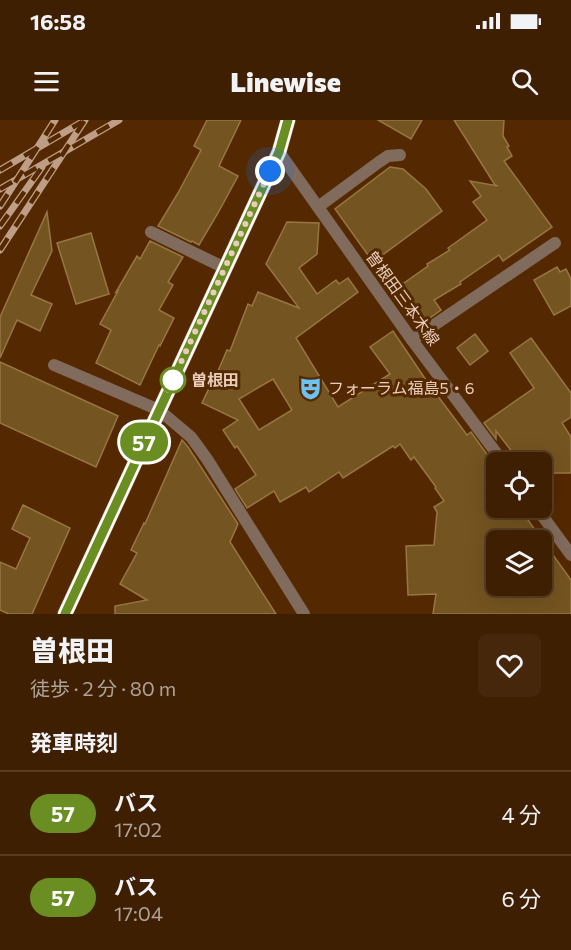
<!DOCTYPE html>
<html lang="ja">
<head>
<meta charset="utf-8">
<style>
	:root { --surface:#3f1f01; --page:#46270b; --text:#f1f3f6; --muted:#ada299; --line:#583d23 }
	body { margin:0; font-family:Commissioner,"Noto Sans JP",sans-serif; background:var(--page); color:var(--text); height:100vh; display:flex; flex-direction:column; font-size:22px; white-space:nowrap }
	* { box-sizing:border-box; margin:0 }
	p { font-size:20px; color:var(--muted) }
	.icon { flex:none; width:33px; height:33px; fill:none; stroke:currentColor; stroke-width:2; stroke-linecap:round; stroke-linejoin:round }
	.map { position:relative; height:494px; overflow:hidden }
	.panel { display:flex; flex-direction:column; background:var(--surface); flex:1 }
	.panel>* { flex:none }
	.badge { padding:0 12px; border-radius:20px; font-size:21px; line-height:39px }
	.controls { position:absolute; left:486px; top:332px; display:grid; gap:12px }
	.controls a { display:grid; place-items:center; width:66px; height:66px; border-radius:9px; background:var(--surface); box-shadow:0 6px 24px #0002,0 0 0 2px var(--line); font-size:30px }
	.you { position:absolute; width:30px; height:30px; margin:-15px; border:4px solid #fff; border-radius:50%; background:#1a73e8; box-shadow:0 0 0 9px #1a73e833 }
	.map>.badge { position:absolute; translate:-50% -50%; box-shadow:0 0 0 3px #fff }
	h2 { padding:0 30px; font-size:22px; line-height:54px }
	.round { display:grid; place-items:center; flex:none; width:63px; height:63px; border-radius:9px; background:var(--page) }
	.head { display:flex; align-items:center; justify-content:space-between; height:102px; padding:0 30px }
	h1 { font-size:28px; font-weight:800; line-height:45px }
	ul { padding:0; list-style:none }
	li { display:flex; align-items:center; gap:18px; height:84px; padding:0 30px; border-top:2px solid var(--line) }
	li div { flex:1 }
	li b { display:block; font-size:22px }
	li em { font-style:normal }
	li .badge { min-width:66px; font-weight:700; text-align:center }
	.status { display:flex; justify-content:space-between; align-items:center; height:42px; padding:0 30px; background:var(--surface); direction:ltr }
	.status svg { height:16px; fill:currentColor }
	header { display:flex; justify-content:space-between; align-items:center; height:78px; padding:0 30px; background:var(--surface); font-size:27px; font-weight:800 }
	.map>svg:first-child { display:block }
</style>
</head>
<body>
<div class="status"><b>16:58</b><svg viewBox="0 0 49 12"><path d="M0 12V9h3v3zM5 12V6h3v6zM10 12V3h3v9zM15 12V0h3v12zM26 1h20v11H26zM47 4h2v5h-2z"/></svg></div>
<header><svg class="icon" aria-label="menu" viewBox="0 0 24 24"><path d="M4 6h16M4 12h16M4 18h16"/></svg>Linewise<svg class="icon" aria-label="search" viewBox="0 0 24 24"><circle cx="10" cy="10" r="6"/><path d="M15 15l6 6"/></svg></header>
<div class="map">
<svg width="571" height="494" viewBox="0 0 571 494">
	<rect width="100%" height="100%" fill="#542901"/>
	<g fill="#745420" stroke="#987643" stroke-width="1.5" fill-rule="evenodd">
		<polygon points="207,0 241,0 219,46 238,56 218,93 199,125 192,121 191,122 158,106 178,73 201,30 194,26"/>
		<polygon points="378,0 422,0 411,19"/>
		<polygon points="454,0 504,0 503,16 509,26 507,27 512,36 504,41 552,107 503,141 499,135 460,162 461,164 434,180 441,190 420,205 408,189 411,187 397,168 428,146 427,144 450,130 448,128 487,100 473,82 481,76 470,61 498,66 495,65"/>
		<polygon points="390,47 403,49 426,69 442,91 373,142 335,89"/>
		<polygon points="47,92 52,131 31,175 52,184 40,211 17,200 0,238 0,197"/>
		<path d="M287,102l32,1 -2,31 -18,14 18,26 19,-14 3,4 9,-6 10,14 -62,46 42,69 52,-33 -20,-27 23,-16 35,52 39,52 4,-3 25,35v40h23l23,33h-46v45h46v-26l9,-7 20,28v34h-138l3,-20 -28,1 -2,-49 28,-1 3,-33 -3,-5 10,-6 -9,-13 1,-1 -22,-30 -3,3 -11,-16 -5,4 -2,-2 -50,32 -4,-6 -30,20 -3,-5 -26,15 -6,-11 -27,17 -12,-19 21,-14 -19,-29 -2,2 -12,-18 15,-10 -36,-17 12,-25h1l12,-28 3,1 18,-47 4,2 6,-14 41,16 -33,-44zM273,259l19,31 -33,20 -20,-31z"/>
		<polygon points="91,113 109,174 76,184 57,123"/>
		<polygon points="150,121 183,137 168,162 173,165 159,190 174,198 160,226 159,225 140,265 96,243 111,210 100,204 118,171 116,172 137,136 140,139"/>
		<polygon points="557,147 560,152 566,149 571,159 571,186 554,195 534,160"/>
		<polygon points="475,214 488,231 470,245 457,228"/>
		<polygon points="531,218 571,273 571,297 562,303 571,317 571,353 551,353 544,342 520,342 496,311 496,319 484,303 534,268 510,233"/>
		<polygon points="0,242 118,296 96,347 0,303"/>
		<polygon points="182,320 188,327 238,404 230,422 276,494 115,494 115,486 147,480 120,464 137,433 131,430 144,403 145,404"/>
		<polygon points="23,385 70,408 32,494 9,494 0,490 0,442 16,449 30,418 12,409"/>
	</g>
	<g fill="none" stroke-linecap="round" stroke-linejoin="round">
		<g stroke="#816b5c" stroke-width="12">
			<polyline points="279,32 412,220 503,342"/>
			<polyline points="318,87 379,42 388,36 400,35"/>
			<polyline points="151,112 225,148"/>
			<polyline points="412,220 555,123"/>
			<polyline points="54,245 159,290 191,317 207,339 304,494"/>
			<polyline points="536,387 571,435"/>
		</g>
		<polyline stroke="#ca9d7f" stroke-width="15" points="65,494 279,32 288,0"/>
		<defs>
			<g id="rail">
				<polyline points="0,50 82,2"/>
				<polyline points="0,69 119,0"/>
				<polyline points="0,86 55,0"/>
				<polyline points="0,106 42,47"/>
				<polyline points="0,130 85,0"/>
			</g>
		</defs>
		<use href="#rail" stroke="#be9e86" stroke-width="7"/>
		<use href="#rail" stroke="#542901" stroke-width="4.5" stroke-dasharray="14" stroke-linecap="butt"/>
	</g>
	<g fill="none" stroke-linecap="round" stroke-linejoin="round">
		<defs>
			<polyline id="line" points="65,494 279,32 288,0"/>
		</defs>
		<use href="#line" stroke="#fff" stroke-width="14"/>
		<use href="#line" stroke="#6b8e23" stroke-width="9"/>
		<polyline stroke="#e9cdbb" stroke-width="6" stroke-dasharray="0 10.8" points="173,260 168,270 270,51"/>
	</g>
	<defs>
		<symbol id="theatre-bare" viewBox="-9 -9 18 18"><path d="M-5-5.5Q0-4 5-5.5V0Q5 5 0 6Q-5 5-5 0ZM-3.3-2.5H-1v1.5H-3.3ZM1-2.5H3.3v1.5H1ZM-2.8 1Q0 5.5 2.8 1Z" fill="#6ec2f3" stroke="#542901" stroke-width="2.5" paint-order="stroke"/></symbol>
	</defs>
	<g fill-rule="evenodd">
		<use href="#theatre-bare" x="294" y="252" width="33" height="33"/>
	</g>
	<circle fill="#fff" stroke="#6b8e23" stroke-width="3" cx="173" cy="260" r="12"/>
	<g text-anchor="middle" stroke-width="6" stroke-linejoin="round" paint-order="stroke">
		<g font-size="16" fill="#e9cdbb" stroke="#542901">
			<text transform="translate(403 178) rotate(54)" y="6">曽根田三本木線</text>
		</g>
		<g font-size="16" font-weight="bold" fill="#e9cdbb" stroke="#542901" text-anchor="start">
			<text x="191" y="266">曽根田</text>
		</g>
		<g font-size="16" fill="#e9cdbb" stroke="#542901" text-anchor="start">
			<text x="328" y="274">フォーラム福島5・6</text>
		</g>
	</g>
</svg>
<div class="controls">
<a><svg class="icon" aria-label="locate" viewBox="0 0 24 24"><circle cx="12" cy="12" r="6"/><path d="M12 2v4M12 18v4M2 12h4M18 12h4"/></svg></a>
<a><svg class="icon" aria-label="layers" viewBox="0 0 24 24"><path d="M12 4l9 5-9 5-9-5zM3 14l9 5 9-5"/></svg></a>
</div>
<div class="you" style="left:270px;top:51px"></div>
<b class="badge" style="left:144px;top:322px;background:#6b8e23;color:#fff">57</b>
</div>
<section class="panel">
<div class="head"><div><h1>曽根田</h1><p>徒歩 · 2 分 · 80 m</p></div><a class="round"><svg class="icon" aria-label="heart" viewBox="0 0 24 24"><path d="M12 20l-8-8c-3-5 5-10 8-4 3-6 11-1 8 4z"/></svg></a></div>
<h2>発車時刻</h2>
<ul>
<li><span class="badge" style="background:#6b8e23;color:#fff">57</span><div><b>バス</b><p>17:02</p></div><em>4 分</em></li>
<li><span class="badge" style="background:#6b8e23;color:#fff">57</span><div><b>バス</b><p>17:04</p></div><em>6 分</em></li>
</ul>
</section>
</body>
</html>
